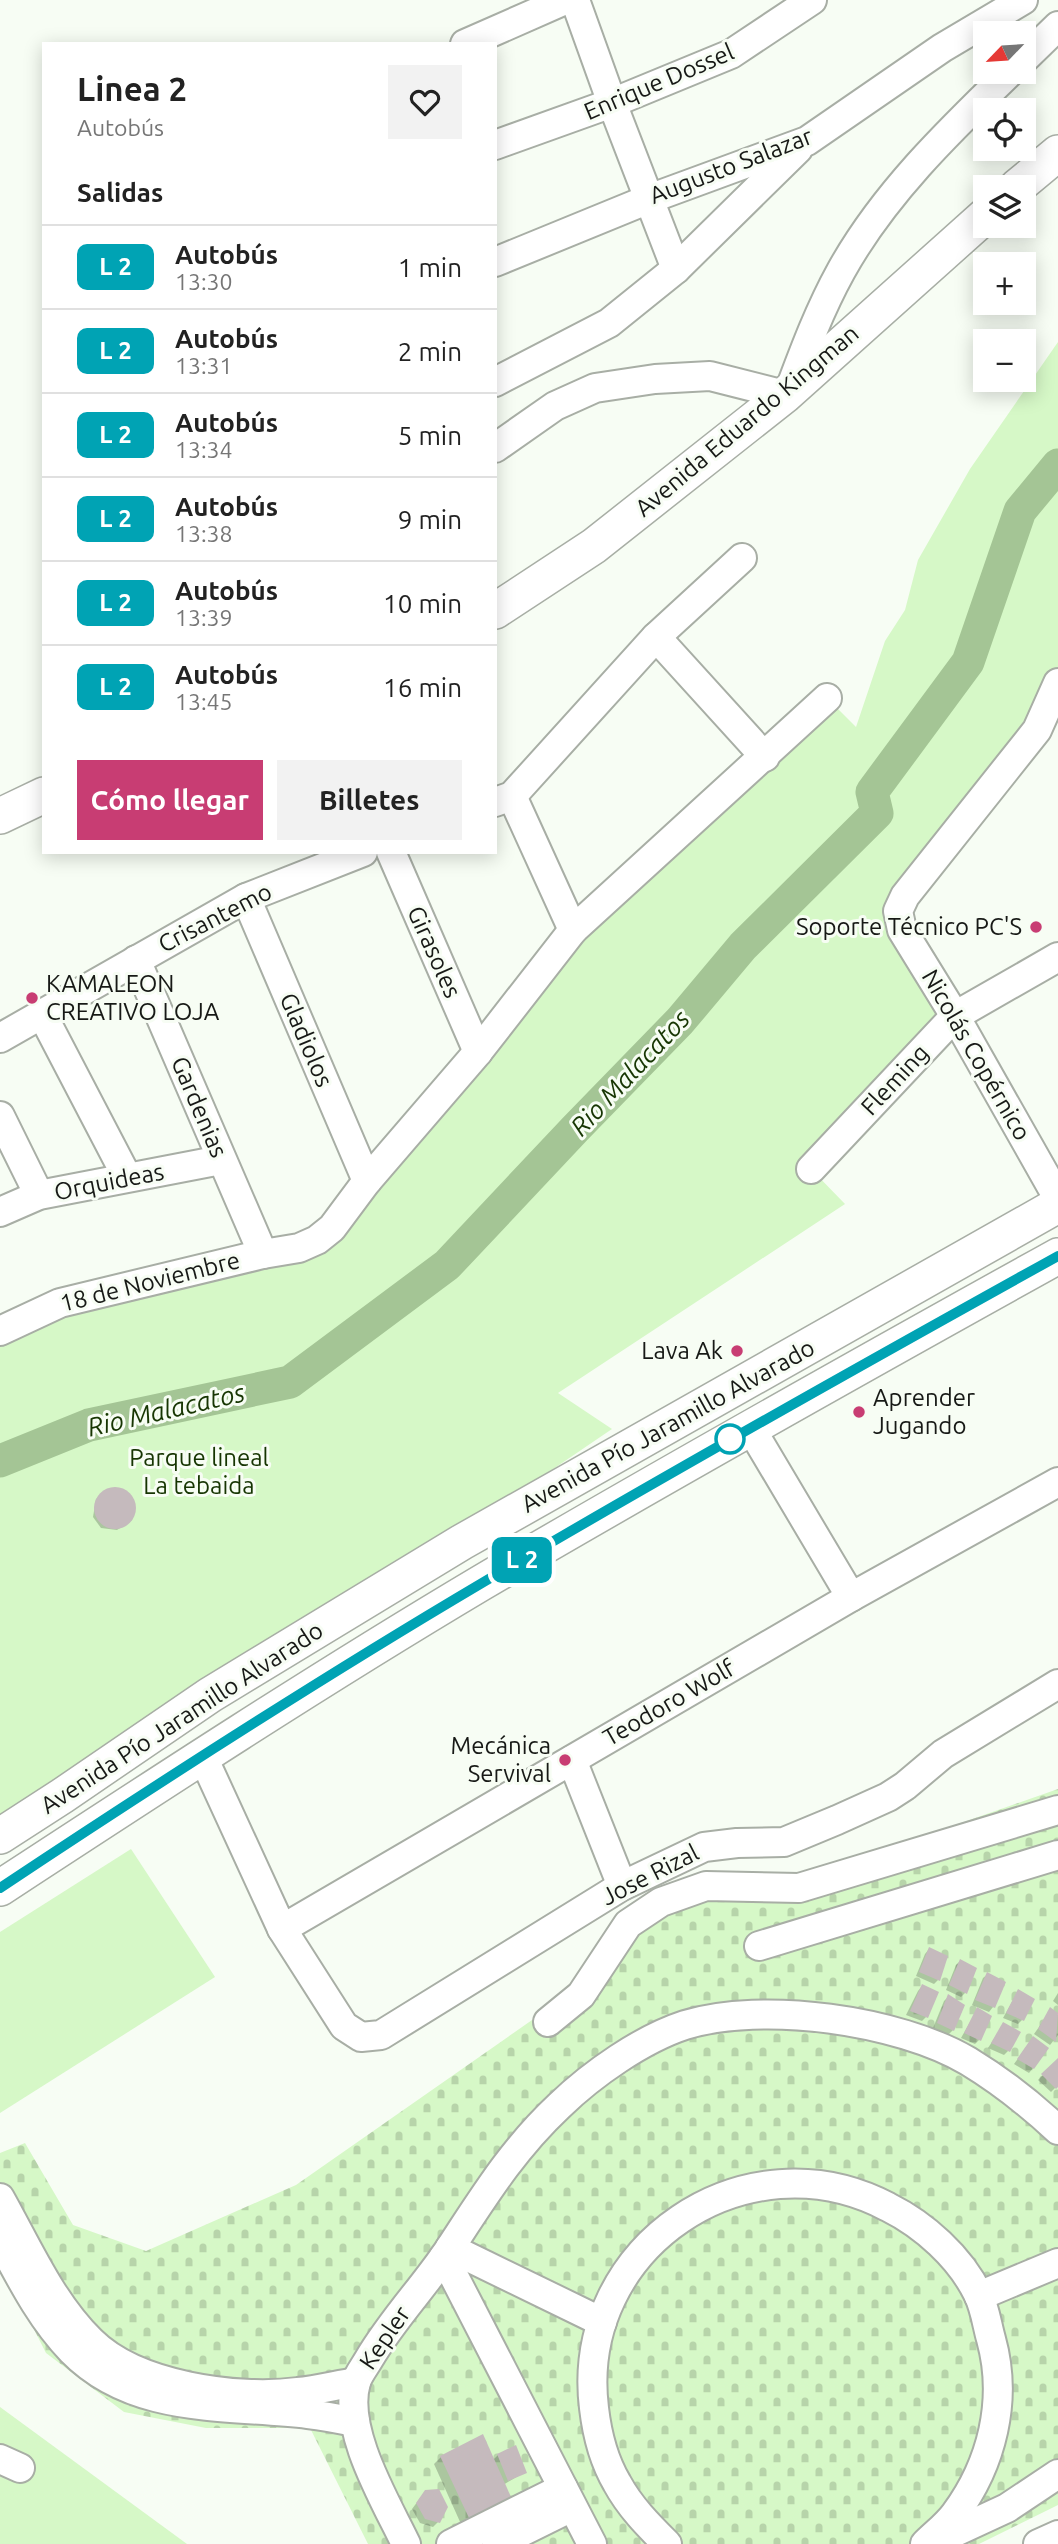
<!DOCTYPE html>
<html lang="es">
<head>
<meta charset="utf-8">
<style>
	:root { --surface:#fff; --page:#f2f2f2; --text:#222; --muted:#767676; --line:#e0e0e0; --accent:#c83d73 }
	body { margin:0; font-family:Ubuntu,sans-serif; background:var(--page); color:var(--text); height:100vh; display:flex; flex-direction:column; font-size:26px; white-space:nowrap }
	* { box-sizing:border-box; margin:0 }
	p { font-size:23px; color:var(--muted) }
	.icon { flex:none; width:38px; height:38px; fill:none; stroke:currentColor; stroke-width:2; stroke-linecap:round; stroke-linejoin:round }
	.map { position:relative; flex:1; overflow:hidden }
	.drawer { position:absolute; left:42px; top:42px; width:455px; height:812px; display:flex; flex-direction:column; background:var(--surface); border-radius:0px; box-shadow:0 4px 18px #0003 }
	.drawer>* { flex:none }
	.badge { padding:0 14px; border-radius:10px; font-size:24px; line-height:46px }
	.needle { width:46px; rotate:245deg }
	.fabs { position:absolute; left:973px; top:21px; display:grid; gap:14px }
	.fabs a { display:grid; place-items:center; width:63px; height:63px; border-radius:0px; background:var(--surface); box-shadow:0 4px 18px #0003; font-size:35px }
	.map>.badge { position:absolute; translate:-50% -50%; box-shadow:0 0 0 4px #fff }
	h2 { padding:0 35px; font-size:26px; line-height:63px }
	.round { display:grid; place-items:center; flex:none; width:74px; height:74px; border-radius:0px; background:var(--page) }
	.overview { display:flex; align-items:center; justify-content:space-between; height:119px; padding:0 35px }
	h1 { font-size:33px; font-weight:700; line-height:52px }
	.button { display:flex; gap:14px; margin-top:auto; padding:14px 35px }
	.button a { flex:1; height:80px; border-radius:0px; background:var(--accent); color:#fff; font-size:28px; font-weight:700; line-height:80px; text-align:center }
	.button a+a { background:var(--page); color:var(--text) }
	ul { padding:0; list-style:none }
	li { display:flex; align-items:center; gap:21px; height:84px; padding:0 35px; border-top:2px solid var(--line) }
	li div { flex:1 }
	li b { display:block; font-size:26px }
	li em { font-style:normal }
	li .badge { min-width:77px; font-weight:700; text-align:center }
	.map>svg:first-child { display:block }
</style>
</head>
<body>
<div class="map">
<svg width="1058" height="2544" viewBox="0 0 1058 2544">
	<defs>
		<pattern id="cemetery-stones" width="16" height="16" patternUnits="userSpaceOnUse" patternTransform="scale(1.75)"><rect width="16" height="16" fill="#d6f8c7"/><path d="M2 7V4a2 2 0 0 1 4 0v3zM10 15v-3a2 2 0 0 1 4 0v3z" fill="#b7d4aa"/></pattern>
	</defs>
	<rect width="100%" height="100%" fill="#f7fdf4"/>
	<polygon fill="url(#cemetery-stones)" points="1058,1789 1058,2505 979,2544 368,2544 310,2428 206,2428 124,2412 46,2353 0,2262 0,2153 25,2143 73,2225 146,2251 296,2185 575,1990 615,1921 694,1888 801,1879"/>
	<g fill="#d6f8c7">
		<polygon points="1058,342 1058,669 1037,730 898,911 955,1016 811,1169 845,1204 558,1393 612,1429 315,1631 0,1836 0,1331 299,1248 573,930 827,698 856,727 885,641 905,610 918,560 970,469"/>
		<polygon points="131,1849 215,1977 0,2113 0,1932"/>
		<polygon points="0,2407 187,2544 0,2544"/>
	</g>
	<g fill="#0003">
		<polygon points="109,1490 126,1491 134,1504 132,1520 117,1530 101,1528 93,1517 96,1499"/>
		<polygon points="929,1949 938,1980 934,1984 916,1976 925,1954"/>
		<polygon points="960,1961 965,1993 961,1997 946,1990 956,1965"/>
		<polygon points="988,1974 993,2007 989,2012 972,2005 983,1978"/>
		<polygon points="922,1986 926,2017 922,2021 906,2015 918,1991"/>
		<polygon points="1018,1991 1022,2020 1018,2024 1003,2018"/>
		<polygon points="1058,1993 1058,2005 1053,2001"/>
		<polygon points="949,1996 953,2030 948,2035 933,2028 944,2001"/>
		<polygon points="977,2010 979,2040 975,2044 961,2038"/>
		<polygon points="1051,2010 1058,2015 1058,2035 1050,2045 1034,2034"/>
		<polygon points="1003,2025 1008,2051 1004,2055 988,2048"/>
		<polygon points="1029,2043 1033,2068 1029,2073 1014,2064"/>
		<polygon points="1058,2060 1058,2085 1051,2092 1038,2080"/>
		<polygon points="498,2455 525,2472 503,2485 509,2497 501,2504 461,2524 434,2464 441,2457 493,2460"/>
		<polygon points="421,2497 438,2522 433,2527 420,2523 412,2509"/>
	</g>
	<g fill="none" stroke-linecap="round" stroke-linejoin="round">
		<polyline stroke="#a4c595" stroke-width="33" points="0,1461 89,1425 290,1382 447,1265 575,1129 680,1021 743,946 877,813 872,792 968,662 1020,511 1058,465"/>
	</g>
	<g fill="#c5babd">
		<circle cx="115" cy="1508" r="21"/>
		<polygon points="929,1947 948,1956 940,1981 919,1972"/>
		<polygon points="960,1959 977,1968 967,1994 949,1985"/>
		<polygon points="987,1972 1006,1982 995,2008 975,2000"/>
		<polygon points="922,1984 939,1992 928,2018 910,2011"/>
		<polygon points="1018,1989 1035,1999 1024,2021 1006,2013"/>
		<polygon points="948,1994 965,2005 954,2031 937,2023"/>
		<polygon points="977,2007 992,2016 981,2041 964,2033"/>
		<polygon points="1050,2007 1058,2013 1056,2042 1038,2029"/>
		<polygon points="1003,2022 1021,2032 1010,2052 991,2043"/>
		<polygon points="1033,2036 1049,2048 1034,2069 1017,2059"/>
		<polygon points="1058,2058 1058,2087 1056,2089 1041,2074"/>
		<polygon points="483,2434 511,2497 469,2518 440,2456"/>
		<polygon points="516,2445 527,2473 508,2481 497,2454"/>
		<polygon points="439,2489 448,2507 440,2523 425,2519 416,2503 425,2490"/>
	</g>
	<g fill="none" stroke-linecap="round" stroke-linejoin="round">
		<defs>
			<g id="minor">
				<polyline points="575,0 612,103 676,269"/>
				<polyline points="465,44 565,0"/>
				<polyline points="1024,59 1058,26"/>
				<polyline points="495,145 612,103 731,54 812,0"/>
				<polyline points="495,262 649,199 807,141 942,48 1023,0"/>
				<polyline points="495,382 609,323 676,269 798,149"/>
				<path d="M790,389c15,-40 30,-80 51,-118 42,-76 107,-139 169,-199"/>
				<polyline points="495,448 555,406 595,388 655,379 710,376 785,395"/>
				<polyline points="656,637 765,757"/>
				<polyline points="1058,683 1037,730 905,896 898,911 902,930 955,1016 1058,1198"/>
				<polyline points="512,796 573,930"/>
				<polyline points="495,802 512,796 656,637 742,558"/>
				<polyline points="391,852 478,1052"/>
				<polyline points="246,898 367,1181"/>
				<polyline points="136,960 263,1254"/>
				<polyline points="42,1014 127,1177"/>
				<polyline points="0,1038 246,898 363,852"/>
				<polyline points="0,1116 39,1195"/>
				<polyline points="811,1169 955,1016 1058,957"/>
				<polyline points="0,1212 39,1195 221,1160"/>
				<polyline points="0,1331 60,1303 263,1254 299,1248 317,1240 332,1228 367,1181 478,1052 573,930 827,698"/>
				<polyline points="750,1427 851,1597"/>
				<polyline points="202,1755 282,1929 344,2026 361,2037 381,2035 622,1886 704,1847 737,1843 784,1842 837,1820 888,1797 905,1786 943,1754 1058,1684"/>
				<polyline points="572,1760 622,1886"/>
				<polyline points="282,1929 851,1597 1058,1482"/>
				<polyline points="759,1946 1058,1855"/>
				<polyline points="548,2022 581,1995 628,1924 661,1902 706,1886 799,1888 1058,1810"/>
				<path d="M0,2198c27,48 51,104 91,143 45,45 146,59 207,51 19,-2 39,-7 58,-10"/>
				<path d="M0,2240c21,39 41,79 72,111 63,64 155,53 236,63 16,2 32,5 47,8"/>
				<polyline points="450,2248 602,2322"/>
				<polyline points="444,2257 592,2544"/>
				<polyline points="979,2296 1058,2263"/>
				<polyline points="0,2459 20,2468"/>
				<polyline points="938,2540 1007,2508 1058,2474"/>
				<path d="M406,2544c-20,-42 -64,-114 -50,-162 2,-7 9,-16 13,-23 23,-39 54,-71 79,-108 35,-53 64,-101 111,-145 33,-32 83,-67 126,-81 78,-24 213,-5 283,36 33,20 62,43 90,69"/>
				<polyline points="451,2544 563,2488"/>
				<polyline points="497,2544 572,2507"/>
				<path d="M667,2544c-19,-19 -37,-37 -50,-61 -13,-22 -20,-49 -23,-75 -20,-161 152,-276 294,-201 36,18 72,50 90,87 7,14 9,31 13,45 17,61 1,125 -36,175 -8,11 -20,20 -30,30"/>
				<polyline points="1038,2544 1058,2535"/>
			</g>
			<g id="major">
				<polyline points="1017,187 1058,153"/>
				<polyline points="495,611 594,546 785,395 985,216"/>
				<polyline points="0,816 44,795"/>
				<polyline points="0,1836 62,1796 210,1695 462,1542 1058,1205"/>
				<path d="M0,1888c159,-104 318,-208 481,-305 191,-112 384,-220 577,-327"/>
			</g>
		</defs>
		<use href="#minor" stroke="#a8aea5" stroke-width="32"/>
		<use href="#major" stroke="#a8aea5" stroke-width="38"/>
		<use href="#minor" stroke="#fff" stroke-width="28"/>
		<use href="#major" stroke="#fff" stroke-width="35"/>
	</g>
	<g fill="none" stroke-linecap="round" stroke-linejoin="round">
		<defs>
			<path id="line" d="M0,1888c158,-105 318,-208 482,-305 190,-112 383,-220 576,-327"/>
		</defs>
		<use href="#line" stroke="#fff" stroke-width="16"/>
		<use href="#line" stroke="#00a3b4" stroke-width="10"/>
	</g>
	<g fill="#c83d73" stroke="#f7fdf4" stroke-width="2.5">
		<circle cx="1036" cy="927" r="7"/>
		<circle cx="32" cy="998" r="7"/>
		<circle cx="737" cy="1351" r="7"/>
		<circle cx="859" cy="1412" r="7"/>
		<circle cx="565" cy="1760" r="7"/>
	</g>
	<circle fill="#fff" stroke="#00a3b4" stroke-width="3.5" cx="730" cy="1439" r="14"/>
	<g text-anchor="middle" stroke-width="6" stroke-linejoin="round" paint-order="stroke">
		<g font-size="24" fill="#171916" stroke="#f7fdf4">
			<text transform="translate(659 82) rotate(-23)" y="8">Enrique Dossel</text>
			<text transform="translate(731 166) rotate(-21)" y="8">Augusto Salazar</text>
			<text transform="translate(747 421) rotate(-40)" y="8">Avenida Eduardo Kingman</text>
			<text transform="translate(215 918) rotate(-27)" y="8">Crisantemo</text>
			<text transform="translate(434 952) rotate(66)" y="8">Girasoles</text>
			<text transform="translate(306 1040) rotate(67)" y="8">Gladiolos</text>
			<text transform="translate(976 1055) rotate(60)" y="8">Nicolás Copérnico</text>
			<text transform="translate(895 1080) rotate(-47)" y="8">Fleming</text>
			<text transform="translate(199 1107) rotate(67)" y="8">Gardenias</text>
			<text transform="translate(109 1182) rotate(-11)" y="8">Orquideas</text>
			<text transform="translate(150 1282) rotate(-14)" y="8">18 de Noviembre</text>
			<text transform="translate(668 1426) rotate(-29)" y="8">Avenida Pío Jaramillo Alvarado</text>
			<text transform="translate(669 1703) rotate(-30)" y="8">Teodoro Wolf</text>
			<text transform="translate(182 1718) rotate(-33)" y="8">Avenida Pío Jaramillo Alvarado</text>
			<text transform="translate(650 1875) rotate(-27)" y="8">Jose Rizal</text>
			<text transform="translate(385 2338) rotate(-56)" y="8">Kepler</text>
		</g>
		<g font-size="24" fill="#171916" stroke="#f7fdf4" text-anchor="end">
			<text x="1022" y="935">Soporte Técnico PC'S</text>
			<text x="46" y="992" text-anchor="start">KAMALEON<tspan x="46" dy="28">CREATIVO LOJA</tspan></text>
			<text x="723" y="1359">Lava Ak</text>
			<text x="873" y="1406" text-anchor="start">Aprender<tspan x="873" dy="28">Jugando</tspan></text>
			<text x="551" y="1754">Mecánica<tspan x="551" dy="28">Servival</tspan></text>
		</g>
		<g font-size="24" fill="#163502" stroke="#f7fdf4">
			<text x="199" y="1466">Parque lineal<tspan x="199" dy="28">La tebaida</tspan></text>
		</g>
		<g font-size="26" font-style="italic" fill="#173603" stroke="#f7fdf4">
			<text transform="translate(630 1073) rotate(-47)" y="9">Rio Malacatos</text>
			<text transform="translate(166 1410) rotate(-13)" y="9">Rio Malacatos</text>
		</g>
	</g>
</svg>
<div class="fabs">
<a><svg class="needle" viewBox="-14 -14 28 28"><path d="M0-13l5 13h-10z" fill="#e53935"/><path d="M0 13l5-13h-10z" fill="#767676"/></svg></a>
<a><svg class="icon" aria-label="locate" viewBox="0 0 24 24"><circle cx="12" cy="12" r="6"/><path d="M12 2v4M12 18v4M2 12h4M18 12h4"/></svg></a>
<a><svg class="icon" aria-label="layers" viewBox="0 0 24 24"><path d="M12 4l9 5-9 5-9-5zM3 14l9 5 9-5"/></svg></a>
<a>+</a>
<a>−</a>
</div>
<b class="badge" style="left:522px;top:1560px;background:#00a3b4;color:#fff">L 2</b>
<section class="drawer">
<div class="overview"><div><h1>Linea 2</h1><p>Autobús</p></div><a class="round"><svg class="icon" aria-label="heart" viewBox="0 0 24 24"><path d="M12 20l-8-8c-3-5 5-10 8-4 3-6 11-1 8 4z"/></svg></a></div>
<h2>Salidas</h2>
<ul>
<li><span class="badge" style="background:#00a3b4;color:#fff">L 2</span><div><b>Autobús</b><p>13:30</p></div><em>1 min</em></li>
<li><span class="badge" style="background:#00a3b4;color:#fff">L 2</span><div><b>Autobús</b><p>13:31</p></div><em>2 min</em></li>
<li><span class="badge" style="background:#00a3b4;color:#fff">L 2</span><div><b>Autobús</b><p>13:34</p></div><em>5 min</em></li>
<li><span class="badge" style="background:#00a3b4;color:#fff">L 2</span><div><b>Autobús</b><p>13:38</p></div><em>9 min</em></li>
<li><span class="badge" style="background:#00a3b4;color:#fff">L 2</span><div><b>Autobús</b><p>13:39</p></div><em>10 min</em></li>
<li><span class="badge" style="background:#00a3b4;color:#fff">L 2</span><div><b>Autobús</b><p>13:45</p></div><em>16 min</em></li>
</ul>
<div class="button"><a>Cómo llegar</a><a>Billetes</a></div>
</section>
</div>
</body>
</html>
